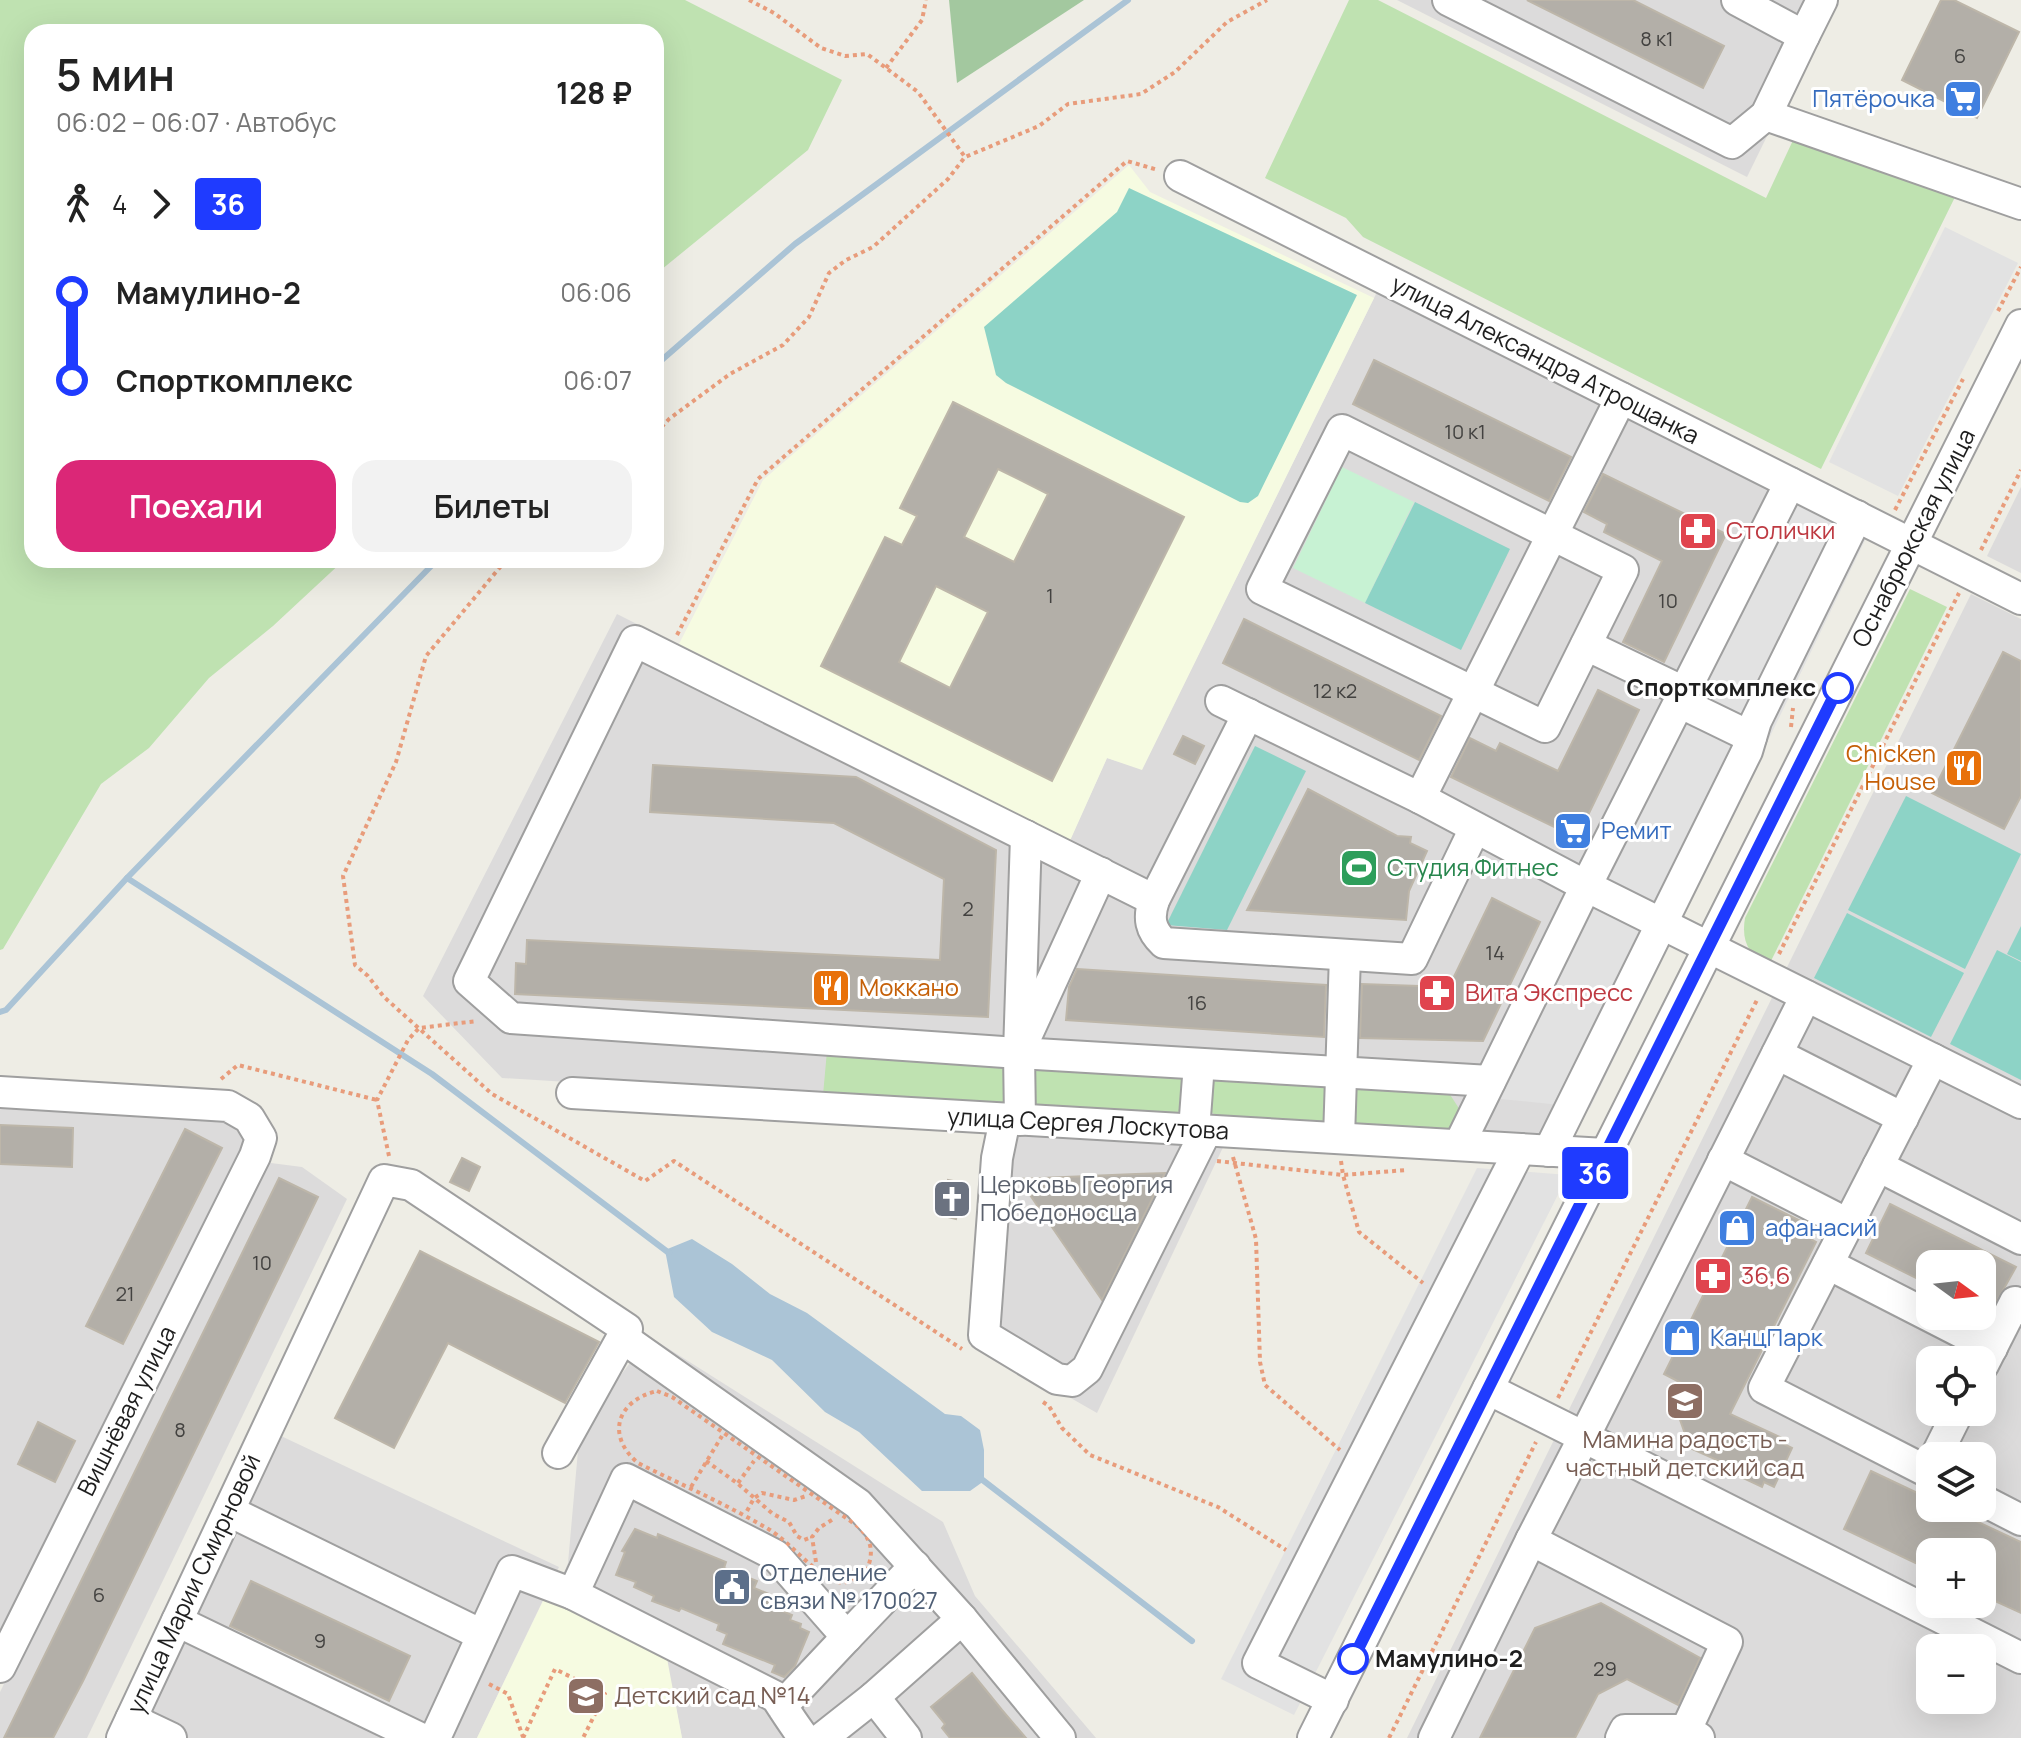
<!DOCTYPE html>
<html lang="ru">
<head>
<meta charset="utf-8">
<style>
	:root { --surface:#fff; --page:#f2f2f2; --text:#222; --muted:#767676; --accent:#db2777 }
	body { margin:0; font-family:Manrope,sans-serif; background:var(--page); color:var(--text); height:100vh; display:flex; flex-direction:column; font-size:30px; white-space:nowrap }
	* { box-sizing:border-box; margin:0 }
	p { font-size:26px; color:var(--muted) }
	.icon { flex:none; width:44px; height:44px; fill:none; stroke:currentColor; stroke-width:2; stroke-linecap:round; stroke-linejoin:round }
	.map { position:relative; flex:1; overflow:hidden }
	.details { position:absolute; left:24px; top:24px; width:640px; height:544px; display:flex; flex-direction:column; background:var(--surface); border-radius:24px; box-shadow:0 8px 32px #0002 }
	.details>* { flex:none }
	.badge { padding:0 16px; border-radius:6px; font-size:28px; line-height:52px }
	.needle { width:52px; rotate:105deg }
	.controls { position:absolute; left:1916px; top:1250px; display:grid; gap:16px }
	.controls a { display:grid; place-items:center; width:80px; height:80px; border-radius:16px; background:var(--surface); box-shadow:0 8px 32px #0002; font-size:40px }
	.map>.badge { position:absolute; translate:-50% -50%; box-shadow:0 0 0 4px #fff }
	.legs { display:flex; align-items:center; gap:12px; height:88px; padding:0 32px; font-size:26px }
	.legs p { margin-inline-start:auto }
	.head { display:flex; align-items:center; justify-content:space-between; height:136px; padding:0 32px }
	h1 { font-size:44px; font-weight:600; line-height:60px }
	.cta { display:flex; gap:16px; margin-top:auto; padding:16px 32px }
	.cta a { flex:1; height:92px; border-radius:24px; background:var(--accent); color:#fff; font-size:32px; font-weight:600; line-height:92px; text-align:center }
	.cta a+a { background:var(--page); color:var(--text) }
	ul { padding:0 32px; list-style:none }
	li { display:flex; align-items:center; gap:28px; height:88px; font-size:30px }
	li i { display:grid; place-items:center; width:12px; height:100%; margin:0 10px; background:currentColor }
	li i::after { content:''; width:20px; height:20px; margin:-10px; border:6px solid; border-radius:50%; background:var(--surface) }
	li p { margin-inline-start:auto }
	li:first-child i { background:linear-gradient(#0000 50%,currentColor 0) }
	li:last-child i { background:linear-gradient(currentColor 50%,#0000 0) }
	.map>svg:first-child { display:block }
</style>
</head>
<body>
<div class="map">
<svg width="2021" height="1738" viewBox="0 0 2021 1738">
	<rect width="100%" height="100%" fill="#eeede5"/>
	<g fill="#dcdbdb" fill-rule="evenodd">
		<polygon points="1397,0 1834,0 1747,177"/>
		<polygon points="1377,292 1866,533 1566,1138 1038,1111 502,1078 423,996 617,614 1069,842 1107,758 1142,769"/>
		<polygon points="2021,487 2021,573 1987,556"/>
		<path d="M1971,594l50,25v1119h-614zM1930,1264h52v52h-52zM1930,1360h52v52h-52zM1930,1456h52v52h-52zM1930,1552h52v52h-52zM1930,1648h52v52h-52z"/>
		<polygon points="0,1102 225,1116 248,1145 0,1641"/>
		<polygon points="985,1128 1226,1141 1097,1413 969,1340"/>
		<polygon points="263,1162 302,1167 347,1199 87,1738 0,1738 0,1692"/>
		<polygon points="650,1337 943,1522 975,1596 1096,1738 682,1738 665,1653 552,1601 568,1563 580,1428"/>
		<polygon points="281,1436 559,1567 477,1738 139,1738"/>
	</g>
	<g fill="#f6fbe1">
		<polygon points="1129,165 1150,192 1374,298 1142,770 1107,758 1069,843 679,644 763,480"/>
		<polygon points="545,1597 666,1653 682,1738 477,1738"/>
	</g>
	<g fill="#bfe2b1">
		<polygon points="0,0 685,0 842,80 808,150 656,274 656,32 32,32 32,560 344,560 273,626 209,678 149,748 101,784 3,949 0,950"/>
		<polygon points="1349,0 1378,0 1766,198 1795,136 1956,195 1821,469 1363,237 1346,218 1265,178"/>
		<path d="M1910,589l37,18 -179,360c-19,-13 -27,-25 -23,-49z"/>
		<polygon points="827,1051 1003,1063 1011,1075 1009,1100 994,1106 823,1095"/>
		<polygon points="1035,1069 1178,1072 1187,1083 1187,1104 1173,1116 1045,1110 1034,1104 1030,1076"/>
		<polygon points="1221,1074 1333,1082 1331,1126 1222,1120 1210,1111 1210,1081"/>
		<polygon points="1350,1083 1447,1090 1460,1110 1457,1125 1444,1132 1347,1127"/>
	</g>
	<polygon fill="#a3c89f" points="949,0 1084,0 957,83"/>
	<polygon fill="#c7f2d3" points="1342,467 1414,502 1365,603 1293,568"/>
	<g fill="#8dd3c6">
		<polygon points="1129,188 1357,295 1258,496 1248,503 1240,502 1006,383 996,375 984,327 1117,212"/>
		<polygon points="1415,502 1510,549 1461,650 1365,603"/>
		<polygon points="1255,746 1306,771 1227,930 1166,925"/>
		<polygon points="1906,796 2021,854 1965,969 1848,910"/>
		<polygon points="1847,913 1964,973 1931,1037 1814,978"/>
		<polygon points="2021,926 2021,961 2007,954"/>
		<polygon points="1997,950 2021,962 2021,1080 1950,1044"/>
	</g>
	<g fill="#e2e2e2">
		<polygon points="1945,227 2018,263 1898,496 1829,462"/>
		<polygon points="1779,484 1870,530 1590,1108 1472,1096"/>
		<polygon points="1477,1168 1568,1175 1294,1715 1221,1679"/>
	</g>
	<polygon fill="#abc4d6" points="692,1239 732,1264 770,1294 807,1313 945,1414 961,1416 980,1430 984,1450 984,1481 970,1491 922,1491 859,1432 825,1412 772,1360 712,1332 674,1297 665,1250"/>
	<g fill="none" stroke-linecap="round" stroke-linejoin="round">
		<g stroke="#abc4d6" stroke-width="6">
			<polyline points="656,365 795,244 1128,0"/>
			<polyline points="127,878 432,1074 669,1253"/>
			<polyline points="0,1012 6,1010 127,878 437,560"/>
			<polyline points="980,1478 1192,1641"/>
		</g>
	</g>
	<g fill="#b3afa8" stroke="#bdb6a9" stroke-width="2" fill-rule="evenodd">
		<polygon points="1527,0 1633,0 1724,46 1703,88"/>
		<polygon points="1941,0 1954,0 2019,32 1977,118 1902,80"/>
		<polygon points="1374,360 1571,457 1549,501 1353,404"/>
		<path d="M953,402l231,115 -132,264 -231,-115 64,-129 17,8 15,-29 -17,-8zM998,469l50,25 -34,68 -50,-25zM936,586l52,26 -38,76 -51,-26z"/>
		<polygon points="1603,474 1726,534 1664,662 1623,642 1662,561 1604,532 1607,524 1584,512"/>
		<polygon points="1244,619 1441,716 1419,760 1223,663"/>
		<polygon points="2003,652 2021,661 2021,796 2004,829 1932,793"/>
		<polygon points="1598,690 1639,710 1577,838 1451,777 1470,738 1496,751 1500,743 1558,771"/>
		<polygon points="1183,736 1204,746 1195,764 1174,754"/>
		<polygon points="653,765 856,777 996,850 988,1017 515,994 516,963 526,964 527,940 940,960 944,879 834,823 650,812"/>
		<polygon points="1308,789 1397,836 1411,837 1410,843 1427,851 1409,891 1406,920 1247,910"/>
		<polygon points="1492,898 1540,922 1483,1041 1360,1038 1362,984 1449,987"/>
		<polygon points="1077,969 1326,985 1324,1037 1066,1020 1069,987"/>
		<polygon points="0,1125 73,1128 72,1167 0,1164"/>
		<polygon points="185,1129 222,1148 123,1344 86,1326"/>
		<polygon points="462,1158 480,1167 469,1191 450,1182"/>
		<polygon points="1165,1173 1102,1300 1019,1179 1136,1174"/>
		<polygon points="279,1178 318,1197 83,1681 53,1738 4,1738"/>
		<polygon points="948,1180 964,1183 956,1219 940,1215"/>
		<polygon points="1752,1197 1817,1229 1812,1240 1816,1242 1730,1414 1784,1439 1782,1443 1792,1448 1774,1487 1764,1482 1762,1487 1724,1469 1726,1464 1690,1448 1678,1414 1691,1388 1664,1374"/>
		<polygon points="1890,1204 2016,1267 1984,1324 1982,1264 1930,1264 1930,1285 1866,1253"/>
		<polygon points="420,1251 599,1342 565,1403 448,1343 394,1448 335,1418"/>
		<polygon points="38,1422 75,1441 55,1482 18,1464"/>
		<polygon points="1871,1471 1930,1499 1930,1508 1948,1508 2021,1542 2021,1613 1982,1595 1982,1552 1930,1552 1930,1570 1844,1529"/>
		<polygon points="635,1529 657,1538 658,1534 726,1562 724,1568 757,1581 754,1588 774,1596 773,1600 784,1604 782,1611 792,1615 790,1620 801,1624 800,1628 809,1632 795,1666 784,1677 772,1672 775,1665 723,1644 727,1634 717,1630 719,1624 681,1608 679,1611 652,1601 654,1596 634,1587 636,1582 616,1575 625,1552 622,1551"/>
		<polygon points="251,1581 410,1656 389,1701 230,1626"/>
		<polygon points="1601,1603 1700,1658 1678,1705 1627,1679 1598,1694 1575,1738 1480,1738 1535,1628"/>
		<polygon points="972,1673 1002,1710 1026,1738 950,1738 942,1728 945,1724 931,1707"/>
	</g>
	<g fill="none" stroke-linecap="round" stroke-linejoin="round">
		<defs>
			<g id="minor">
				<polyline points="1448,0 1732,143 1766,115 1804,36 1737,0"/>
				<polyline points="1804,36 1822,0"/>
				<polyline points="1766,115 2021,204"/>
				<polyline points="1180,176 2021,599"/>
				<polygon points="1342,430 1623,570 1545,727 1262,589"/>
				<polyline points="1586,645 1684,692"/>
				<polyline points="1221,701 1420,798 1586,886 2021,1103"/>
				<polyline points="1679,702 1751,737"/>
				<path d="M1248,714l-94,186c-6,18 -4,30 10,43l248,16 63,-131"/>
				<polyline points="1420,798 1621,398"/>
				<polyline points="1154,900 635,641 469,981 511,1018 1019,1053 1490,1081"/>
				<polyline points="1806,996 1584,1437 2021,1658"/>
				<polyline points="1025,1039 1101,873"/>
				<polyline points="1777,1054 1903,1118"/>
				<polyline points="1933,1059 1878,1166 2021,1239"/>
				<polyline points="0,1092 228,1106 249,1118 261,1138 255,1156 0,1667"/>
				<polyline points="572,1093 1605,1154"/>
				<polyline points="1005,1119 997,1158 984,1335 1057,1379 1072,1381 1087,1369 1206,1131"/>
				<polyline points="1020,1120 1019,1053 1026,836"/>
				<polyline points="1194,1130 1199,1064"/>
				<polyline points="1339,1138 1345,955"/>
				<polyline points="1459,1145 1586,886 1790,483"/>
				<polyline points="1549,1151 1747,751 1756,721 1857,516"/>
				<polyline points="1723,1160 1848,1224"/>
				<polyline points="1878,1166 1764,1388 1930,1473"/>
				<polyline points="1828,1264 1992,1348"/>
				<polyline points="623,1338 858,1504 962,1619"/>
				<polyline points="1983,1365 2015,1302"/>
				<polyline points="1488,1389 1584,1437 1531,1540"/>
				<polyline points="1936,1456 1958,1412"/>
				<polyline points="1982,1500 2021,1520"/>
				<polyline points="229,1511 482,1635"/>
				<polyline points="177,1621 420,1738"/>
				<polyline points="847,1637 915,1566"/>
				<polyline points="874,1697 906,1738"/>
				<polyline points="1333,1700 1258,1663 1520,1149"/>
				<path d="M782,1706l65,-69 -72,-82 -149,-76 -53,115 203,103c9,14 18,28 28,41"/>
				<polyline points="131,1719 171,1738"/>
				<polyline points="122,1738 384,1180 411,1185 627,1329 558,1453"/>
				<polyline points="435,1738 512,1571 573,1594"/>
				<polyline points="822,1738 874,1697 962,1619 1060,1738"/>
				<polyline points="1313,1738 2021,325"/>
				<polyline points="1434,1738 1531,1540 1727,1642 1686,1730 1699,1738"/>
				<polyline points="1621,1738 1625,1730 1686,1730"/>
			</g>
		</defs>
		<use href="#minor" stroke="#9f9f9f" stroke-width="34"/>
		<g stroke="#e89c7b" stroke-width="4" stroke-dasharray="4 4" stroke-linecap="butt">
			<polyline points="749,0 774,13 821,48 845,56 867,54 886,68 918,92 965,157"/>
			<polyline points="886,68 922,20 926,0"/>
			<polyline points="1998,311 2021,267"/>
			<polyline points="656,433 669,419 730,374 783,345 809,317 829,273 846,260 873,247 948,179 965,157 1039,126 1068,104 1141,94 1175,72 1227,22 1267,0"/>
			<polyline points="1895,510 1963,379"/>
			<polyline points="1981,550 2021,470"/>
			<polyline points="506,560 426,656 396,762 343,876 355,965 368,976 384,997 492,1094 645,1181 674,1161 962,1349"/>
			<polyline points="677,635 758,479 1127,161 1158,170"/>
			<polyline points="1791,727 1793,708"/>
			<polyline points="1779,954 1959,593"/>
			<polyline points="221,1079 238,1065 377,1100"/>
			<polyline points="389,1156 377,1100 408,1040 419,1028 477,1021"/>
			<polyline points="1233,1157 1256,1239 1260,1362 1265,1385 1340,1450"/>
			<polyline points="1217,1161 1343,1175 1407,1170"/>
			<polyline points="1341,1161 1343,1175 1359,1232 1423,1283"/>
			<path d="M657,1391l15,6 187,130c9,10 14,19 11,33 -2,13 -19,25 -32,22 -23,-7 -47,-39 -68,-52 -42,-25 -88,-45 -132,-67 -32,-27 -22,-62 19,-72z"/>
			<polyline points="1558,1398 1758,998"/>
			<polyline points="1043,1402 1049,1406 1062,1428 1090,1455 1218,1507 1286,1550"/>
			<polyline points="706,1461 737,1483 773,1514 789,1522 797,1536 804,1540 812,1537"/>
			<polyline points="738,1483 754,1461"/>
			<polyline points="691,1487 722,1436"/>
			<polyline points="747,1511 754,1498 762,1493 794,1500 806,1496"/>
			<polyline points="816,1562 812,1537 819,1528 835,1518"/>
			<polyline points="489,1684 508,1694 523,1737"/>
			<polyline points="523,1738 555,1669 605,1694 583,1738"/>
			<polyline points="1389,1738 1536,1442"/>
		</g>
		<use href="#minor" stroke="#fff" stroke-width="30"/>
	</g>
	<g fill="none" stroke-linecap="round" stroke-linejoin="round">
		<defs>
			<polyline id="line-1" points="1353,1659 1838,688"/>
		</defs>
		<use href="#line-1" stroke="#fff" stroke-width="18"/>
		<use href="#line-1" stroke="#1f3bff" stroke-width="12"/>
	</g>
	<defs>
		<symbol id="supermarket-square" viewBox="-11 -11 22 22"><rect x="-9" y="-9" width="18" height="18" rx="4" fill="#3f7fe0" stroke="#fff"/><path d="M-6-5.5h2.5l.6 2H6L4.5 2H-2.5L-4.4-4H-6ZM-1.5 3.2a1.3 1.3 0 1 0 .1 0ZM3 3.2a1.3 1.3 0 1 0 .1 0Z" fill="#fff"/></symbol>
		<symbol id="pharmacy-square" viewBox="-11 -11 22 22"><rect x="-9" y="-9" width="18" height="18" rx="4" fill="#e0444e" stroke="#fff"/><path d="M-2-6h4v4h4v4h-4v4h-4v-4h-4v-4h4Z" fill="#fff"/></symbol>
		<symbol id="restaurant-square" viewBox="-11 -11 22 22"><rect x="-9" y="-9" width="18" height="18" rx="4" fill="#e8710a" stroke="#fff"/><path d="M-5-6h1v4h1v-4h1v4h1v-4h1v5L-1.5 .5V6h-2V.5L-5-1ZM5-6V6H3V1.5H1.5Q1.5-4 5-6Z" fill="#fff"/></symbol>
		<symbol id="stadium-square" viewBox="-11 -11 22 22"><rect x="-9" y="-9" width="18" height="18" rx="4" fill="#2e9e5b" stroke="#fff"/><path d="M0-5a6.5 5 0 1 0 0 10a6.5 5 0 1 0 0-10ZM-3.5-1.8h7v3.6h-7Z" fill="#fff"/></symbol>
		<symbol id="church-square" viewBox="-11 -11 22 22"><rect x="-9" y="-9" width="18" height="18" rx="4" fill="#6b7280" stroke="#fff"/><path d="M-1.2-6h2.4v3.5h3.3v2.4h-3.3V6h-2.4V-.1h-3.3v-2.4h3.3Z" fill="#fff"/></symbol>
		<symbol id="shop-square" viewBox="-11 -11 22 22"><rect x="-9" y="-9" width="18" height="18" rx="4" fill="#3f7fe0" stroke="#fff"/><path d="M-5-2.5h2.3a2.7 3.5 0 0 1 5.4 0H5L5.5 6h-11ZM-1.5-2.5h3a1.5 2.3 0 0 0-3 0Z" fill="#fff"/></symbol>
		<symbol id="school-square" viewBox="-11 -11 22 22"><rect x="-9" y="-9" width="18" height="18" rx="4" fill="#8d6e63" stroke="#fff"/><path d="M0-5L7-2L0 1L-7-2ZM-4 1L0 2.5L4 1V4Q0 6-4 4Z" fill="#fff"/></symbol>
		<symbol id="civic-square" viewBox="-11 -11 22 22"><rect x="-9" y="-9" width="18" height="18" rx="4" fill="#5c6f8a" stroke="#fff"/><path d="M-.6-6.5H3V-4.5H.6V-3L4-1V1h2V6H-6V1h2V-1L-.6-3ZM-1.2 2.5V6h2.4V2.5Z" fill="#fff"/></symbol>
	</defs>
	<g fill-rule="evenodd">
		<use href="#supermarket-square" x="1941" y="77" width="44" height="44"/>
		<use href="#pharmacy-square" x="1676" y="509" width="44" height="44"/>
		<use href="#restaurant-square" x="1942" y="746" width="44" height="44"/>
		<use href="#supermarket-square" x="1551" y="809" width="44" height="44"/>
		<use href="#stadium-square" x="1337" y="846" width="44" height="44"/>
		<use href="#restaurant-square" x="809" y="966" width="44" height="44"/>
		<use href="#pharmacy-square" x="1415" y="971" width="44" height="44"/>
		<use href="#church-square" x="930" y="1177" width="44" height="44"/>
		<use href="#shop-square" x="1715" y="1206" width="44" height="44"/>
		<use href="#pharmacy-square" x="1691" y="1254" width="44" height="44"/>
		<use href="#shop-square" x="1660" y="1316" width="44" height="44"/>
		<use href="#school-square" x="1663" y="1379" width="44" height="44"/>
		<use href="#civic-square" x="710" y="1565" width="44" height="44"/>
		<use href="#school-square" x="564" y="1674" width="44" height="44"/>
	</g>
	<g fill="#fff" stroke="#1f3bff" stroke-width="4">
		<circle cx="1838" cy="688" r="14"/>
		<circle cx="1353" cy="1659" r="14"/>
	</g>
	<g text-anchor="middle" stroke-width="6" stroke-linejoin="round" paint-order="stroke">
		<g font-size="20" fill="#434240">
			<text x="1657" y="46">8 к1</text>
			<text x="1960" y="63">6</text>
			<text x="1465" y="439">10 к1</text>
			<text x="1050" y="603">1</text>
			<text x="1668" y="608">10</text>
			<text x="1335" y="698">12 к2</text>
			<text x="968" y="916">2</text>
			<text x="1495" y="960">14</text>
			<text x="1197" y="1010">16</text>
			<text x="262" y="1270">10</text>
			<text x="125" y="1301">21</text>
			<text x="180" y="1437">8</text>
			<text x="99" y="1602">6</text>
			<text x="320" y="1648">9</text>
			<text x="1605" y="1676">29</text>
		</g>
		<g font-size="24" fill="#366cbe" stroke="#fff" text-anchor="start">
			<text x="1935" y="107" text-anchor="end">Пятёрочка</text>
			<text x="1601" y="839">Ремит</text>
			<text x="1765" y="1236">афанасий</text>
			<text x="1710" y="1346">КанцПарк</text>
		</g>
		<g font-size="24" fill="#1e1e1e" stroke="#fff">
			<text transform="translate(1545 360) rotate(27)" y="8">улица Александра Атрощанка</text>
			<text transform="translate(1914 538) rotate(-63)" y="8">Оснабрюкская улица</text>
			<text transform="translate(1088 1124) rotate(3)" y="8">улица Сергея Лоскутова</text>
			<text transform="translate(127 1411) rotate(-63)" y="8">Вишнёвая улица</text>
			<text transform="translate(194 1584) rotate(-65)" y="8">улица Марии Смирновой</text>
		</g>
		<g font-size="24" fill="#be3a42" stroke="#fff" text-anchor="start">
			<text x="1726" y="539">Столички</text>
			<text x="1465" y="1001">Вита Экспресс</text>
			<text x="1741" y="1284">36,6</text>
		</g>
		<g font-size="24" font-weight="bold" fill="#1e1e1e" stroke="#fff" text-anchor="end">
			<text x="1816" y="696">Спорткомплекс</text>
			<text x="1375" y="1667" text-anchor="start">Мамулино-2</text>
		</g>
		<g font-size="24" fill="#c56008" stroke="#fff" text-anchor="end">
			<text x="1936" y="762">Chicken<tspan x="1936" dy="28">House</tspan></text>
			<text x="859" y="996" text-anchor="start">Моккано</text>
		</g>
		<g font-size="24" fill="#27864d" stroke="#fff" text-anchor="start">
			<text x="1387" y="876">Студия Фитнес</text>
		</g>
		<g font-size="24" fill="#5b616d" stroke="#fff" text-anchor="start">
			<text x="980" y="1193">Церковь Георгия<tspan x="980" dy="28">Победоносца</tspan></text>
		</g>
		<g font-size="24" fill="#785e54" stroke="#fff">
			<text x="1685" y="1448">Мамина радость -<tspan x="1685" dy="28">частный детский сад</tspan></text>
			<text x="614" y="1704" text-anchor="start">Детский сад №14</text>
		</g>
		<g font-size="24" fill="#4e5e75" stroke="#fff" text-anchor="start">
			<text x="760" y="1581">Отделение<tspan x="760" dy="28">связи № 170027</tspan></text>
		</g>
	</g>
</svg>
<div class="controls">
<a><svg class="needle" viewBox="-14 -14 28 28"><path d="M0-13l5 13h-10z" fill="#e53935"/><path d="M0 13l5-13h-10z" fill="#767676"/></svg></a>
<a><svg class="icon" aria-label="locate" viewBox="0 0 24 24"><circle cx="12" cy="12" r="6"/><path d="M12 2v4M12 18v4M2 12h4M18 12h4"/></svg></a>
<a><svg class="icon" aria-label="layers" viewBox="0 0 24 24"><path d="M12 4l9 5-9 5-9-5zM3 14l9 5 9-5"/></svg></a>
<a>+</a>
<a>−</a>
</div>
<b class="badge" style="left:1595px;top:1173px;background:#1f3bff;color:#fff">36</b>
<section class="details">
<div class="head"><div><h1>5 мин</h1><p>06:02 – 06:07 · Автобус</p></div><b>128 ₽</b></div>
<div class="legs"><svg class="icon" aria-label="walk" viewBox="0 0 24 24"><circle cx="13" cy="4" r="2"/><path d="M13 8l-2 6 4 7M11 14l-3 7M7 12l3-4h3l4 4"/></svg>4<svg class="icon" aria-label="forward" viewBox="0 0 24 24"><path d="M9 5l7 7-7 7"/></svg><b class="badge" style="background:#1f3bff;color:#fff">36</b></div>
<ul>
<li><i style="color:#1f3bff"></i><b>Мамулино-2</b><p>06:06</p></li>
<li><i style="color:#1f3bff"></i><b>Спорткомплекс</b><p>06:07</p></li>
</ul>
<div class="cta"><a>Поехали</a><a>Билеты</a></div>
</section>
</div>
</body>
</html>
